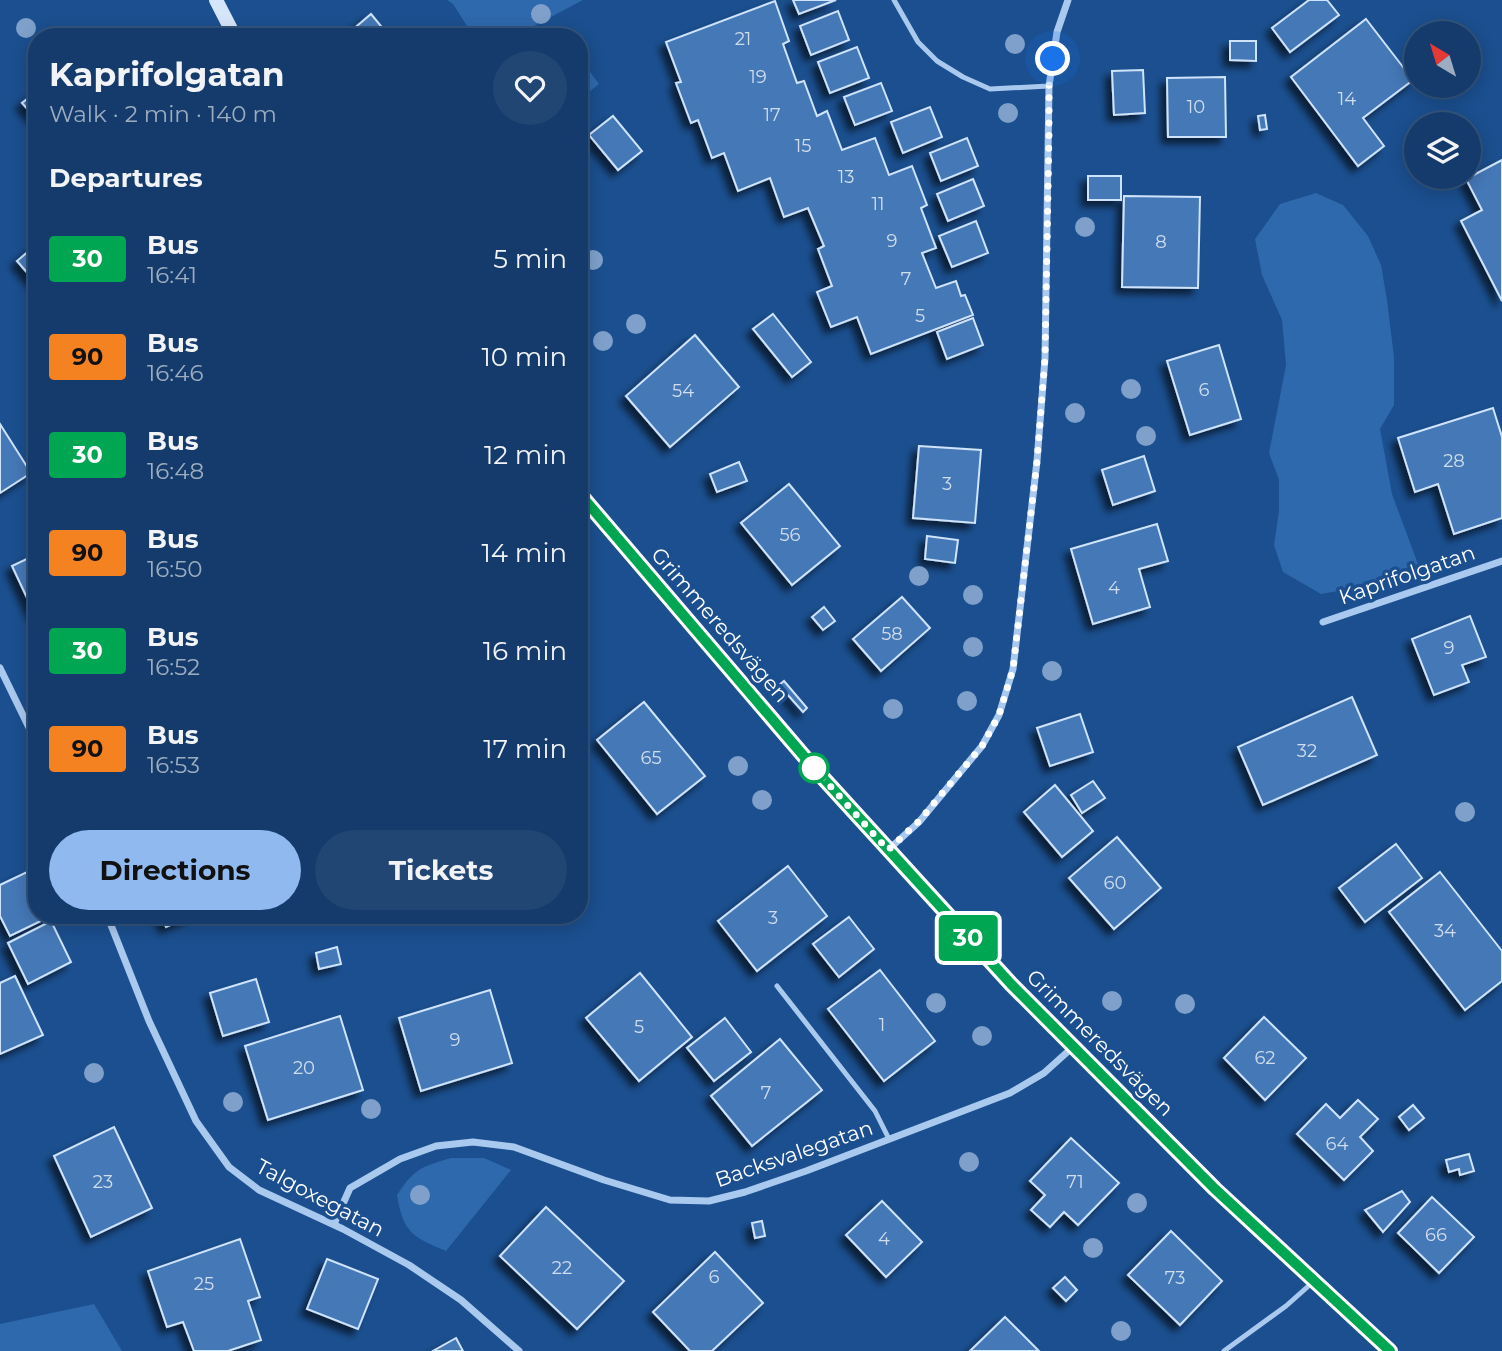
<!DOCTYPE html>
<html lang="en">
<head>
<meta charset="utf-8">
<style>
	:root { --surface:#143b6b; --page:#214673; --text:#f1f3f6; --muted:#9dadc1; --line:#33557e; --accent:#90b9f0 }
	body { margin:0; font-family:Montserrat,sans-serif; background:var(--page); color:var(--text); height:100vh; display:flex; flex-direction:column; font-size:26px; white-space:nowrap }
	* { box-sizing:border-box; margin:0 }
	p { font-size:23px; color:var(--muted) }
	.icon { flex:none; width:38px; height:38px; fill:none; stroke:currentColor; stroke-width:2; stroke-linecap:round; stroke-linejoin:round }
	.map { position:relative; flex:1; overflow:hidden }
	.sheet { position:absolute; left:28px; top:28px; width:560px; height:896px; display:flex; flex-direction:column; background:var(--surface); border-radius:28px; box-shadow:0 4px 18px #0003,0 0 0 2px var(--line) }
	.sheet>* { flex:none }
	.badge { padding:0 14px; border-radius:5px; font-size:24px; line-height:46px }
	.needle { width:46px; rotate:322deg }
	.fabs { position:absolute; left:1404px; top:21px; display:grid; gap:14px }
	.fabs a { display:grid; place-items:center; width:77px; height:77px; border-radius:50%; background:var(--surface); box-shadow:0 4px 18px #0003,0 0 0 2px var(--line); font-size:35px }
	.you { position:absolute; width:35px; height:35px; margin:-18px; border:5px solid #fff; border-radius:50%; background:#1a73e8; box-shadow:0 0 0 10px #1a73e833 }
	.map>.badge { position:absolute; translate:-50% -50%; box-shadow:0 0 0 4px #fff }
	h2 { padding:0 21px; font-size:26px; line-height:63px }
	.round { display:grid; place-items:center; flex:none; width:74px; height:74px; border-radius:37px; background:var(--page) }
	.overview { display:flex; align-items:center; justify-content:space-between; height:119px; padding:0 21px }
	h1 { font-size:33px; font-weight:700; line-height:52px }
	.primary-button { display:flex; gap:14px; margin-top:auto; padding:14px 21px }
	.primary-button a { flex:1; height:80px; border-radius:42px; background:var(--accent); color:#111; font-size:28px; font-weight:700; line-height:80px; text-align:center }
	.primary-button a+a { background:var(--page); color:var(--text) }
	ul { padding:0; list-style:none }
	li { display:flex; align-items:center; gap:21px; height:98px; padding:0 21px }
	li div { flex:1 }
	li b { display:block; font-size:26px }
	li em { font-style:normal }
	li .badge { min-width:77px; font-weight:700; text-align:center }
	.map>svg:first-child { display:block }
</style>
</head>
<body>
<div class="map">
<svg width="1502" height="1351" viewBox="0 0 1502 1351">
	<defs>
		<filter id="shadow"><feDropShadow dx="-6" dy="6" stdDeviation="3.5" flood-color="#0009"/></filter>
	</defs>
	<rect width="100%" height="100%" fill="#1b4f8f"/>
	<g fill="#2e69ad">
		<polygon points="447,0 583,0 513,37 474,37 453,4"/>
		<polygon points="579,57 599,84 579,100"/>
		<polygon points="1316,193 1343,205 1368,236 1381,265 1387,300 1394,357 1394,405 1380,429 1392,494 1418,564 1366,586 1321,594 1283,572 1274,545 1279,511 1279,480 1269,453 1286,365 1282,320 1262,275 1255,239 1280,204"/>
		<path d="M451,1158h33l27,12 -65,81c-33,-14 -43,-18 -49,-56 18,-27 24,-28 54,-37z"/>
		<polygon points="94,1304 122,1351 0,1351 0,1324"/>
	</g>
	<g fill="#4478b7" stroke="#cfe3fa" stroke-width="2" filter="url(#shadow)">
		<polygon points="793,0 836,0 799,14"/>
		<polygon points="1309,0 1327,0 1339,15 1290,52 1272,28"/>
		<polygon points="775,1 789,41 783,44 797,83 804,81 817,116 827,111 842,150 875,138 889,175 912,166 927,205 921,208 936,248 922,253 936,288 956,281 961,296 965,295 973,315 871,354 857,317 831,327 817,292 832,286 818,249 824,246 808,208 784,217 770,178 738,191 724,153 712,158 698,120 691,123 676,83 681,82 666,42"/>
		<polygon points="838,11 849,40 811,55 800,26"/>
		<polygon points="371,14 390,37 344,37"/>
		<polygon points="1366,19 1413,80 1363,118 1384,146 1358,166 1291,77"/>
		<polygon points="1230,41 1256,41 1256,61 1230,60"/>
		<polygon points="857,47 869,78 830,93 818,62"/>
		<polygon points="1143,70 1145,113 1114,115 1112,71"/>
		<polygon points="1225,77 1226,137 1168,137 1167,78"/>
		<polygon points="881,83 892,111 855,125 844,97"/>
		<polygon points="37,91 37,120 22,103"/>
		<polygon points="930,107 942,137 903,153 891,122"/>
		<polygon points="1265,115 1267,129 1260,130 1258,116"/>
		<polygon points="613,116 642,151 618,170 589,135"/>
		<polygon points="967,138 978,166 941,181 930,153"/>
		<polygon points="1502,160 1502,301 1461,221 1482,210 1466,179"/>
		<rect x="1088" y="176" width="33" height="24"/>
		<polygon points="973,179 984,206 948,221 937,194"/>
		<polygon points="1124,196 1200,197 1198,288 1122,287"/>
		<polygon points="976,221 988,253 952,267 939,236"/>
		<polygon points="37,244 37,284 17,261"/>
		<polygon points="773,314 811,362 792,377 753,329"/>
		<polygon points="973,318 983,345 947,359 937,332"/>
		<polygon points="695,335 739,387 670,447 626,396"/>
		<polygon points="1219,345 1241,419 1190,435 1167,361"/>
		<polygon points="1493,408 1502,437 1502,518 1454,534 1438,484 1415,492 1398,438"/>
		<polygon points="0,424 31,473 0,493"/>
		<polygon points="919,446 981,450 975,523 913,518"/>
		<polygon points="1144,456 1155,491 1113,505 1102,470"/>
		<polygon points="739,462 747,481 717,492 710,474"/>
		<polygon points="789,484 840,546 792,585 741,523"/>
		<polygon points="1157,524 1168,561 1139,569 1150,607 1093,624 1071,549"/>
		<polygon points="927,536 958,540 955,563 925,559"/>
		<polygon points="37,554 37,619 12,566"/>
		<polygon points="902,597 930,628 881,671 853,639"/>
		<polygon points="824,607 835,621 823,630 812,617"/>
		<polygon points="1470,616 1486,657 1462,665 1469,682 1434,695 1412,639"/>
		<polygon points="784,681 807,708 803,712 779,685"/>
		<polygon points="1352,697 1377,755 1263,805 1238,747"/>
		<polygon points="644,702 705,776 657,814 597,740"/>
		<polygon points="1080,714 1093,752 1050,766 1037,728"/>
		<polygon points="1093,781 1105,798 1082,813 1071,795"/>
		<polygon points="1055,785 1093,831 1062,857 1024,812"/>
		<polygon points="1117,837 1161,888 1114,929 1069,878"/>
		<polygon points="1396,844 1422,878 1365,922 1339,888"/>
		<polygon points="788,866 827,916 757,971 718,921"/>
		<polygon points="27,872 37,892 37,915 48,915 49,917 10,936 0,916 0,885"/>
		<polygon points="1440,872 1502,951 1502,981 1465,1010 1389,912"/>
		<polygon points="161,915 193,915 166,927"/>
		<polygon points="849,917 874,949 839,977 813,944"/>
		<polygon points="51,921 71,962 28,984 8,943"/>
		<polygon points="337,947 341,964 319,969 316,953"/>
		<polygon points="880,970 935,1041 884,1081 828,1009"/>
		<polygon points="640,973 692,1037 639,1081 586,1018"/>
		<polygon points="15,976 43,1035 0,1054 0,983"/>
		<polygon points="256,979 269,1022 223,1036 210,993"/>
		<polygon points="490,990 512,1063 421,1091 399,1018"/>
		<polygon points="340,1016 363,1090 268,1120 245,1046"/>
		<polygon points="1264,1017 1306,1058 1265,1100 1224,1058"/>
		<polygon points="725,1018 751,1052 714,1081 687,1048"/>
		<polygon points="780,1039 822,1090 752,1146 711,1096"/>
		<polygon points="1358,1100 1378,1119 1360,1137 1373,1151 1344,1180 1297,1134 1326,1104 1340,1118"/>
		<polygon points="1413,1105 1424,1118 1409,1130 1399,1117"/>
		<polygon points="114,1127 152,1208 91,1237 54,1156"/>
		<polygon points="1071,1138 1119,1183 1078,1225 1064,1212 1050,1227 1031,1210 1045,1195 1030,1181"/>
		<polygon points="1469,1154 1474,1171 1460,1175 1459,1169 1449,1172 1446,1160"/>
		<polygon points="1402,1191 1410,1202 1383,1232 1365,1210"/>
		<polygon points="1432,1197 1474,1237 1439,1273 1398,1233"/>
		<polygon points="882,1201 922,1242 886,1277 846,1235"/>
		<polygon points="546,1207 624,1281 577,1329 500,1256"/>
		<polygon points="762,1221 765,1236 755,1238 752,1223"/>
		<polygon points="1171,1231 1222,1281 1180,1325 1128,1275"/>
		<polygon points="240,1239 260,1297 248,1301 261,1340 228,1351 194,1351 183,1322 167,1327 148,1271"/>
		<polygon points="715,1252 763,1303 712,1351 690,1351 653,1312"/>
		<polygon points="327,1259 378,1279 358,1329 307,1309"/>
		<polygon points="1065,1277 1077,1290 1066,1301 1053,1288"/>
		<polygon points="1005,1317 1039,1351 970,1351"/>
		<polygon points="456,1338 463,1351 433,1351"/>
	</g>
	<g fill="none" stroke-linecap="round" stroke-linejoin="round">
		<g stroke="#a9c9ee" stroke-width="5">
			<polyline points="894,0 918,42 937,61 963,77 990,89 1049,86"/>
			<polyline points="777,986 875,1111 889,1139"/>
			<polyline points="1224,1351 1286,1306 1313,1282"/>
		</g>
		<g stroke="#a9c9ee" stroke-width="7">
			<polyline points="1323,622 1502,561"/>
			<polyline points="0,668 37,744"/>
			<polyline points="888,850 919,822 982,746 999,715 1013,669 1037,461 1045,358 1049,86 1057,32 1068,0"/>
			<polyline points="107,915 149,1021 196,1121 229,1167 259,1190 343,1229 409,1265 461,1300 519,1351"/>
			<polyline points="334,1224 350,1188 400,1159 436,1146 473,1142 514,1147 604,1180 670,1200 709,1201 745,1192 806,1171 1010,1093 1044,1073 1074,1046"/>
		</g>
		<g stroke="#d6e6fa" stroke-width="14">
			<polyline points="216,0 235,37"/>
			<polyline points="579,493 814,768 1011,984 1215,1189 1390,1351"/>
		</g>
	</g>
	<g fill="#7ea0ca">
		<circle cx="541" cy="14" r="10"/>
		<circle cx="26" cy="28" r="10"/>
		<circle cx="1015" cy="44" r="10"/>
		<circle cx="1008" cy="113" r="10"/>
		<circle cx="1085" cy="227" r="10"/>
		<circle cx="593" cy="260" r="10"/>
		<circle cx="636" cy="324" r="10"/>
		<circle cx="603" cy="341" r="10"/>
		<circle cx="1131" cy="389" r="10"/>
		<circle cx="1075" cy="413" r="10"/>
		<circle cx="1146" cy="436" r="10"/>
		<circle cx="919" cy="576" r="10"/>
		<circle cx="973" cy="595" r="10"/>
		<circle cx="973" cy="647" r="10"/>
		<circle cx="1052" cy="671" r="10"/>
		<circle cx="967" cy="701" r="10"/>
		<circle cx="893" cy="709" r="10"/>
		<circle cx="738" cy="766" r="10"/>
		<circle cx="762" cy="800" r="10"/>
		<circle cx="1465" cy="812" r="10"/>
		<circle cx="1112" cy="1001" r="10"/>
		<circle cx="936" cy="1003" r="10"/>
		<circle cx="1185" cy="1004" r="10"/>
		<circle cx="982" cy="1036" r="10"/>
		<circle cx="94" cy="1073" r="10"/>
		<circle cx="233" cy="1102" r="10"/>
		<circle cx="371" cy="1109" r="10"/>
		<circle cx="969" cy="1162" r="10"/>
		<circle cx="420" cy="1195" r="10"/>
		<circle cx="1137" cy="1203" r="10"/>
		<circle cx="1093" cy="1248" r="10"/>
		<circle cx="1121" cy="1331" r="10"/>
	</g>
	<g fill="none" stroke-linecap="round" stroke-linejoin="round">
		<defs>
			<polyline id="line" points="579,493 814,768 1011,984 1215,1189 1390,1351"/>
		</defs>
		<use href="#line" stroke="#fff" stroke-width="16"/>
		<use href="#line" stroke="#00a651" stroke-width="10"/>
		<polyline stroke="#fff" stroke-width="7" stroke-dasharray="0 12.6" points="814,768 888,850 919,821 982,746 999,715 1013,669 1037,461 1045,358 1049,133 1049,86 1053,59"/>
	</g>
	<circle fill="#fff" stroke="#00a651" stroke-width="3.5" cx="814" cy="768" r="14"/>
	<g text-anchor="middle" stroke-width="7" stroke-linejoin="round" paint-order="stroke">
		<g font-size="18" fill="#d0dded">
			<text x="743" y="45">21</text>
			<text x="758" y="83">19</text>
			<text x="1347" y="105">14</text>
			<text x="1196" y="113">10</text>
			<text x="772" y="121">17</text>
			<text x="803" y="152">15</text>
			<text x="846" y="183">13</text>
			<text x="878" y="210">11</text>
			<text x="892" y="247">9</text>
			<text x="1161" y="248">8</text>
			<text x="906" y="285">7</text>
			<text x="920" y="322">5</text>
			<text x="1204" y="396">6</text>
			<text x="683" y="397">54</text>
			<text x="1454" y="467">28</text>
			<text x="947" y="490">3</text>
			<text x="790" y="541">56</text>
			<text x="1114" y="594">4</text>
			<text x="892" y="640">58</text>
			<text x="1449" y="654">9</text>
			<text x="1307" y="757">32</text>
			<text x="651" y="764">65</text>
			<text x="1115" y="889">60</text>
			<text x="773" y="924">3</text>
			<text x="1445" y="937">34</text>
			<text x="882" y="1031">1</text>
			<text x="639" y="1033">5</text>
			<text x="455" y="1046">9</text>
			<text x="1265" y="1064">62</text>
			<text x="304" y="1074">20</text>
			<text x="766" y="1099">7</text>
			<text x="1337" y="1150">64</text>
			<text x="103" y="1188">23</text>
			<text x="1075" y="1188">71</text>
			<text x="1436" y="1241">66</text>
			<text x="884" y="1245">4</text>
			<text x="562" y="1274">22</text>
			<text x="714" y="1283">6</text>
			<text x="1175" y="1284">73</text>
			<text x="204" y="1290">25</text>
		</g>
		<g font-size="21" fill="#fff" stroke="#1b4f8f">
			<text transform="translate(1407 575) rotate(-19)" y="7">Kaprifolgatan</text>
			<text transform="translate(720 625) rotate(49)" y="7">Grimmeredsvägen</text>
			<text transform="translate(1100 1043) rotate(45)" y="7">Grimmeredsvägen</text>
			<text transform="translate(794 1154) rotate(-19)" y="7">Backsvalegatan</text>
			<text transform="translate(320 1198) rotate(28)" y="7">Talgoxegatan</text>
		</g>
	</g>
</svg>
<div class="fabs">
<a><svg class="needle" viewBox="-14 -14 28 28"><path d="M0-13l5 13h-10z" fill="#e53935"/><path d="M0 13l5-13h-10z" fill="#9dadc1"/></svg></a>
<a><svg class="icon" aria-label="layers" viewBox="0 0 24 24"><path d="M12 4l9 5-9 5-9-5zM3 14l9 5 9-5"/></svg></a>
</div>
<div class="you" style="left:1053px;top:59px"></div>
<b class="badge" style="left:968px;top:938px;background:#00a651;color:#fff">30</b>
<section class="sheet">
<div class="overview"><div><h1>Kaprifolgatan</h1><p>Walk · 2 min · 140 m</p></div><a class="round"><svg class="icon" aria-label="heart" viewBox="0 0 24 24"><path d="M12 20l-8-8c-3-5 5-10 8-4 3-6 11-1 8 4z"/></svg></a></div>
<h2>Departures</h2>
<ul>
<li><span class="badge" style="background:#00a651;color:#fff">30</span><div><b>Bus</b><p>16:41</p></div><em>5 min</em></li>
<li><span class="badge" style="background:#f58220;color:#111">90</span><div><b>Bus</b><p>16:46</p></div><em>10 min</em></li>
<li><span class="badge" style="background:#00a651;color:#fff">30</span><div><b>Bus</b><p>16:48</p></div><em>12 min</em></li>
<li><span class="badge" style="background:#f58220;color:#111">90</span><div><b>Bus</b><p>16:50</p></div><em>14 min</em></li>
<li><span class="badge" style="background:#00a651;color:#fff">30</span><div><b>Bus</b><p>16:52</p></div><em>16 min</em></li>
<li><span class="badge" style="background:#f58220;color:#111">90</span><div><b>Bus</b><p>16:53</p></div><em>17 min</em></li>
</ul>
<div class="primary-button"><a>Directions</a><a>Tickets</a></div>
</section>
</div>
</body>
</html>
